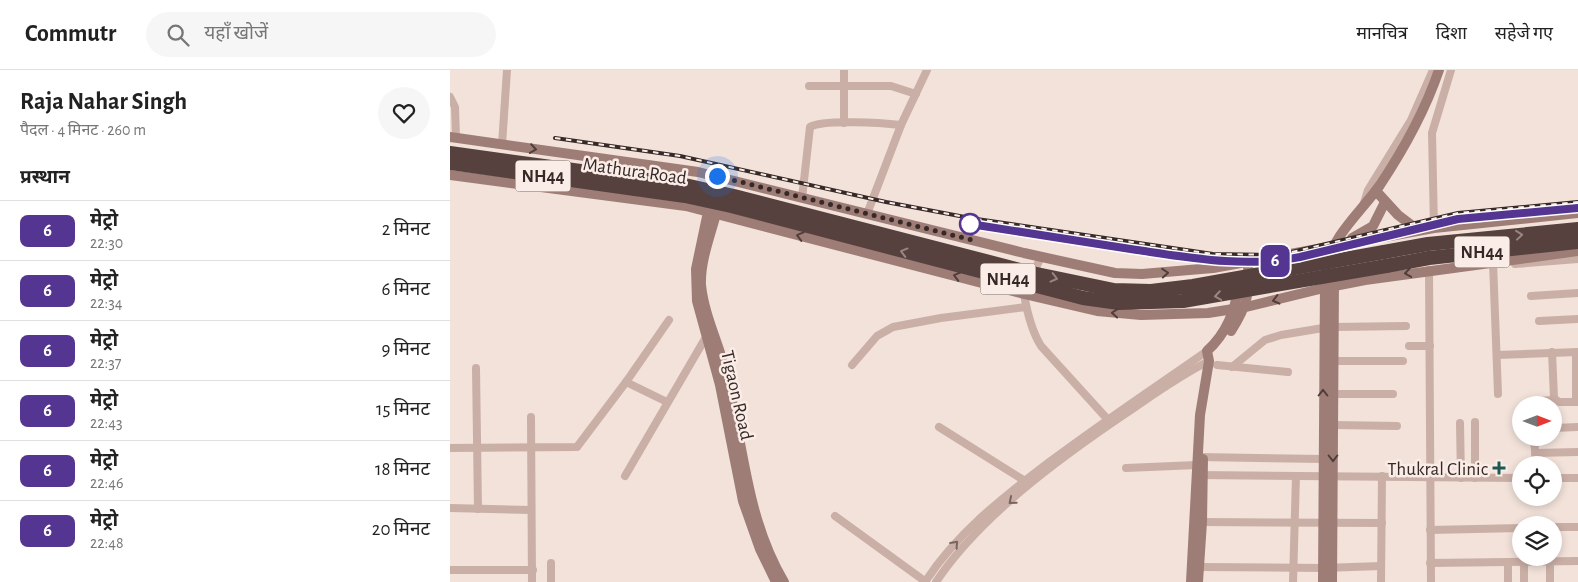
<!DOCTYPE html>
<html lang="hi">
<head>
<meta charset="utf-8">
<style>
	:root { --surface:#fff; --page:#f6f6f6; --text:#222; --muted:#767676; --line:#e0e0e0 }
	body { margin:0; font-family:"Alegreya Sans","Noto Sans Devanagari",sans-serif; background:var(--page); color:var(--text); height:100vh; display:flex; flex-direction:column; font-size:19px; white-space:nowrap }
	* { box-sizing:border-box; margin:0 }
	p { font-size:16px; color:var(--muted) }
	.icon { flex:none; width:28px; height:28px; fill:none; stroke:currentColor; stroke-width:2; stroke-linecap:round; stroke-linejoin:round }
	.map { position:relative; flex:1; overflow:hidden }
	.panel { display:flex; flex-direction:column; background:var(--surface); width:450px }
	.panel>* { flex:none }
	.badge { padding:0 10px; border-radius:8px; font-size:18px; line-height:32px }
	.needle { width:32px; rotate:90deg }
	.fabs { position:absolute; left:1062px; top:326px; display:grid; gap:10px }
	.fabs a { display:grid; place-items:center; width:50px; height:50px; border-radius:50%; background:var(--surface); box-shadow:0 2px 8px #0003; font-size:25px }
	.you { position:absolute; width:25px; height:25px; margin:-12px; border:4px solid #fff; border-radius:50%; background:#1a73e8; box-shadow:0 0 0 8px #1a73e833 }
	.map>.badge { position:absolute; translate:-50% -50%; box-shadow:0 0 0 2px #fff }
	h2 { padding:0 20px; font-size:19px; line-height:45px }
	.round { display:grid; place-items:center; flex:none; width:52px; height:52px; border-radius:26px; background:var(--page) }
	.overview { display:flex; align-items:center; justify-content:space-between; height:85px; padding:0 20px }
	h1 { font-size:24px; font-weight:600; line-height:38px }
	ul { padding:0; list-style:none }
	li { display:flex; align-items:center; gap:15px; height:60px; padding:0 20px; border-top:1px solid var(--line) }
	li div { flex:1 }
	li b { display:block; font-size:19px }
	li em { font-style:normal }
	li .badge { min-width:55px; font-weight:700; text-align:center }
	header { display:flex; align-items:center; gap:30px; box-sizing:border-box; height:70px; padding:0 25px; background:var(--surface); border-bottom:1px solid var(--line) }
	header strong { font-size:24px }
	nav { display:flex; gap:28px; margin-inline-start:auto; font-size:18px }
	.search { width:350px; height:45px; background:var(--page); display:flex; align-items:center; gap:12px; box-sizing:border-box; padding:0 18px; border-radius:28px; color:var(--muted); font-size:19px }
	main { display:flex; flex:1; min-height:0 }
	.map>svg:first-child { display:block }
</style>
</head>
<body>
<header>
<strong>Commutr</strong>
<div class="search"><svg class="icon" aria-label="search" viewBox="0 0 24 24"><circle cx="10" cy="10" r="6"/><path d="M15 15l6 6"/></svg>यहाँ खोजें</div>
<nav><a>मानचित्र</a><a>दिशा</a><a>सहेजे गए</a></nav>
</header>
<main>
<section class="panel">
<div class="overview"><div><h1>Raja Nahar Singh</h1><p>पैदल · 4 मिनट · 260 m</p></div><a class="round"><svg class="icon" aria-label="heart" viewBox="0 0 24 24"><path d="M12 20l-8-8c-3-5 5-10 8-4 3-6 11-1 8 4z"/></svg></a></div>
<h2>प्रस्थान</h2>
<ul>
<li><span class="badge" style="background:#553592;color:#fff">6</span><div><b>मेट्रो</b><p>22:30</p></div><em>2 मिनट</em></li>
<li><span class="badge" style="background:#553592;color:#fff">6</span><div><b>मेट्रो</b><p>22:34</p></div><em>6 मिनट</em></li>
<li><span class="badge" style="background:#553592;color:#fff">6</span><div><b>मेट्रो</b><p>22:37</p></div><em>9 मिनट</em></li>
<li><span class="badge" style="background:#553592;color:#fff">6</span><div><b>मेट्रो</b><p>22:43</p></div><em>15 मिनट</em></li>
<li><span class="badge" style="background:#553592;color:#fff">6</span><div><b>मेट्रो</b><p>22:46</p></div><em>18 मिनट</em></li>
<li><span class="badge" style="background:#553592;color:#fff">6</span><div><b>मेट्रो</b><p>22:48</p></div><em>20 मिनट</em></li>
</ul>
</section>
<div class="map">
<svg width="1128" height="512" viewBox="0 0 1128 512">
	<rect width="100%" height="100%" fill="#f2e2da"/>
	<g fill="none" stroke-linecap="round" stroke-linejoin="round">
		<g stroke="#caafa6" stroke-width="8">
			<polyline points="359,16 441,16 466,24"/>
			<polyline points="0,27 5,37 6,68"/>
			<polyline points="394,53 394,0"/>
			<polyline points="52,75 57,0"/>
			<path d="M352,128l8,-71c13,-8 73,-4 91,-2"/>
			<polyline points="914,133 918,120 961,50 983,0"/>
			<polyline points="417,144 451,55 477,0"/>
			<polyline points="984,158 982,63 1001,0"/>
			<polyline points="1043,192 1048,324"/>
			<polyline points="1065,194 1128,189"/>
			<polyline points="979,200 981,512"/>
			<polyline points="582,206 591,187"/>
			<path d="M575,221l-1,3c3,18 7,36 17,52l69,76"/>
			<polyline points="1081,226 1128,223"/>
			<polyline points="1089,251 1128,249"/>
			<polyline points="883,257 956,256"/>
			<polyline points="959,276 980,276"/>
			<polyline points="1102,282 1104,328 1109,332 1128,332"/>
			<polyline points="1126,282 1126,332"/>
			<polyline points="1047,285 1128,282"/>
			<polyline points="883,291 953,291"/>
			<polyline points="402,295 427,266 443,257 491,248 576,237"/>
			<polyline points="767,295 838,302"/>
			<polyline points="782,297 815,270 831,265 873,258"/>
			<polyline points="26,298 28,439"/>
			<polyline points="176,312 217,332"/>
			<polyline points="883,324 943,324"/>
			<polyline points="1082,335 1085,331 1105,330"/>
			<polyline points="81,347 82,512"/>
			<polyline points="1025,352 1025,408"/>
			<polyline points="1010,353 1011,408"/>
			<polyline points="883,355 947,356"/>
			<polyline points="489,357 575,411"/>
			<polyline points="1104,358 1128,357"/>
			<polyline points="1084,368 1086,395"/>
			<polyline points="0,378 127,377 176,312 219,250"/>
			<polyline points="1085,383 1128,382"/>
			<polyline points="748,387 873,389"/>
			<polyline points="676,398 747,395"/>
			<polyline points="748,405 1071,408"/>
			<polyline points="175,406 256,267"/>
			<polyline points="1104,408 1128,408"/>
			<polyline points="0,438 81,440"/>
			<polyline points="385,446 476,512"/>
			<polyline points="752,452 932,453"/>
			<polyline points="1104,457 1128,457"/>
			<polyline points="980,460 1071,458"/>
			<polyline points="1074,491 1074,512"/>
			<polyline points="1058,492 1058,512"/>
			<polyline points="980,493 1128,491"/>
			<polyline points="750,497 873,498 931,496"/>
			<polyline points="0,500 83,500"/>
			<polyline points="101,512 101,493"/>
			<path d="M475,512c32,-49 77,-84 123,-119 52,-39 106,-75 159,-112"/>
			<path d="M486,512c44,-66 124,-124 189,-168 28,-19 54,-38 84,-53"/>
			<polyline points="843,512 846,406"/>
			<polyline points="931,512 932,406"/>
			<polyline points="1100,512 1100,491"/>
		</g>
		<g stroke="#9e7d77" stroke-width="10">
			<polyline points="0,67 248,102 574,183 665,203 692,204 763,198 984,158 1128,143"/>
			<polyline points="0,105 236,136 574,224 647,241 691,245 758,243 796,237 874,218 915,210 1128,181"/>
			<polyline points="926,121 948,145 968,160"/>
			<polyline points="258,142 246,199 247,231 270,315 293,431 310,479 326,512"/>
			<path d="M266,144c-6,22 -16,48 -15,71 3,30 18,59 25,88 17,69 20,146 58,209"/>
			<polyline points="902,168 923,156 935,132"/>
			<path d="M877,197c6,-33 34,-55 53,-82 24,-36 45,-74 59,-115"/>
			<path d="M781,261c18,-28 18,-38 17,-70"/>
			<path d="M741,512l9,-167 9,-54 -2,-10c19,-17 29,-41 31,-65"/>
			<polyline points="748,512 752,452 753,389"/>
			<polyline points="873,512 875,211"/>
			<polyline points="882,512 884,211"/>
		</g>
		<g stroke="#57413e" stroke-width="14">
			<polyline points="0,83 182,108"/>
			<polyline points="0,93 185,119"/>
			<polyline points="934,182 978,174 1128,159"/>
			<polyline points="936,196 979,188 1128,172"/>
		</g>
		<defs>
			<polyline id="rail" points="105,68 230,86 436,132 520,148 763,184 829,185 1008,143 1128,132"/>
		</defs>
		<use href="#rail" stroke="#362927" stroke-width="4"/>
		<use href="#rail" stroke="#faede7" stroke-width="2" stroke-dasharray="5.5" stroke-linecap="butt"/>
		<g stroke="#57413e" stroke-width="14">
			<polyline points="182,108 235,115 284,126 582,203 664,220 701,221 743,216 934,182"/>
			<polyline points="185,119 235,126 281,136 633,228 669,233 733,231 936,196"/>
		</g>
	</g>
	<defs><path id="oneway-chevron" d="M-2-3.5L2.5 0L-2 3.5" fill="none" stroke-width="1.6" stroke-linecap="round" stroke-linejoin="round" transform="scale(1.25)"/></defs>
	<g stroke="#503e3b">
		<use href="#oneway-chevron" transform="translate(83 79) rotate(8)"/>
		<use href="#oneway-chevron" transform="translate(350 166) rotate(-165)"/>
		<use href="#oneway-chevron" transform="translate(715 203) rotate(-4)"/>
		<use href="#oneway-chevron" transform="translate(958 203) rotate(171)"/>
		<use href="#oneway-chevron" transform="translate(507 206) rotate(-165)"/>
		<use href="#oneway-chevron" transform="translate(826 230) rotate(166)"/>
		<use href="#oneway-chevron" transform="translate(665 243) rotate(-175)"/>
		<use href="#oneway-chevron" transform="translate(873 323) rotate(-90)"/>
		<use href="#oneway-chevron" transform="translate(883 388) rotate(90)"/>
	</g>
	<g stroke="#988682">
		<use href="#oneway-chevron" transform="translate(1069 165) rotate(-6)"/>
		<use href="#oneway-chevron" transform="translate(454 182) rotate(-165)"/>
		<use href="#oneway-chevron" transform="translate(604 208) rotate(14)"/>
		<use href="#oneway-chevron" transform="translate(768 226) rotate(171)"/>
	</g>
	<g stroke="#796560">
		<use href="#oneway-chevron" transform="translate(562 431) rotate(140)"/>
		<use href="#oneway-chevron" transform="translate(505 474) rotate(-48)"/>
	</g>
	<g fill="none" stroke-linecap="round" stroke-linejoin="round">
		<defs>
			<path id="line" d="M520,154c56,9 111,17 167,26 54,8 109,18 163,7l158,-38 120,-11"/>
		</defs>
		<use href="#line" stroke="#fff" stroke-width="11"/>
		<use href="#line" stroke="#553592" stroke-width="8"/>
		<polyline stroke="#362927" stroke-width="5" stroke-dasharray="0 9" points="267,106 522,170 520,154"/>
	</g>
	<circle fill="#fff" stroke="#553592" stroke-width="2.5" cx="520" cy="154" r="10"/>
	<path fill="#1c5950" stroke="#faede7" stroke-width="2" d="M1046.5 390.5h5v5h5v5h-5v5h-5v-5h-5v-5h5z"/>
	<g text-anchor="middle" stroke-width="5" stroke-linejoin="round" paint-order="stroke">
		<g fill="#faede7" stroke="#716461" stroke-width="1">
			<rect x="65.5" y="90.5" width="55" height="31" rx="4"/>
			<rect x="1004.5" y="166.5" width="55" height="31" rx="4"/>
			<rect x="530.5" y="193.5" width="55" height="31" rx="4"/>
		</g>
		<g font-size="18" font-weight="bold" fill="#362927">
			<text x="93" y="112">NH44</text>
			<text x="1032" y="188">NH44</text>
			<text x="558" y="215">NH44</text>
		</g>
		<g font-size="19" fill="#362927" stroke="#faede7">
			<text transform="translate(185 100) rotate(8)" y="7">Mathura Road</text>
			<text transform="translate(288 325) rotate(77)" y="7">Tigaon Road</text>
		</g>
		<g font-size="19" fill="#362927" stroke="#faede7" text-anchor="end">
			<text x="1038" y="405">Thukral Clinic</text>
		</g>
	</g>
</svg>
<div class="fabs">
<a><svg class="needle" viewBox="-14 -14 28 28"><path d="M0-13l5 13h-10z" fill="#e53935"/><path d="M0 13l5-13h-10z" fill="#767676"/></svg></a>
<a><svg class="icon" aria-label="locate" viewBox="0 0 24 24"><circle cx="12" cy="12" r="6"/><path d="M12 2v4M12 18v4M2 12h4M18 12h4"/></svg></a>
<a><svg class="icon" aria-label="layers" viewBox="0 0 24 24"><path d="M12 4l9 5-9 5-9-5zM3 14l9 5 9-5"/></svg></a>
</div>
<div class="you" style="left:267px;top:106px"></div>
<b class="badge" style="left:825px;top:191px;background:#553592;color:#fff">6</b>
</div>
</main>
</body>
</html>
